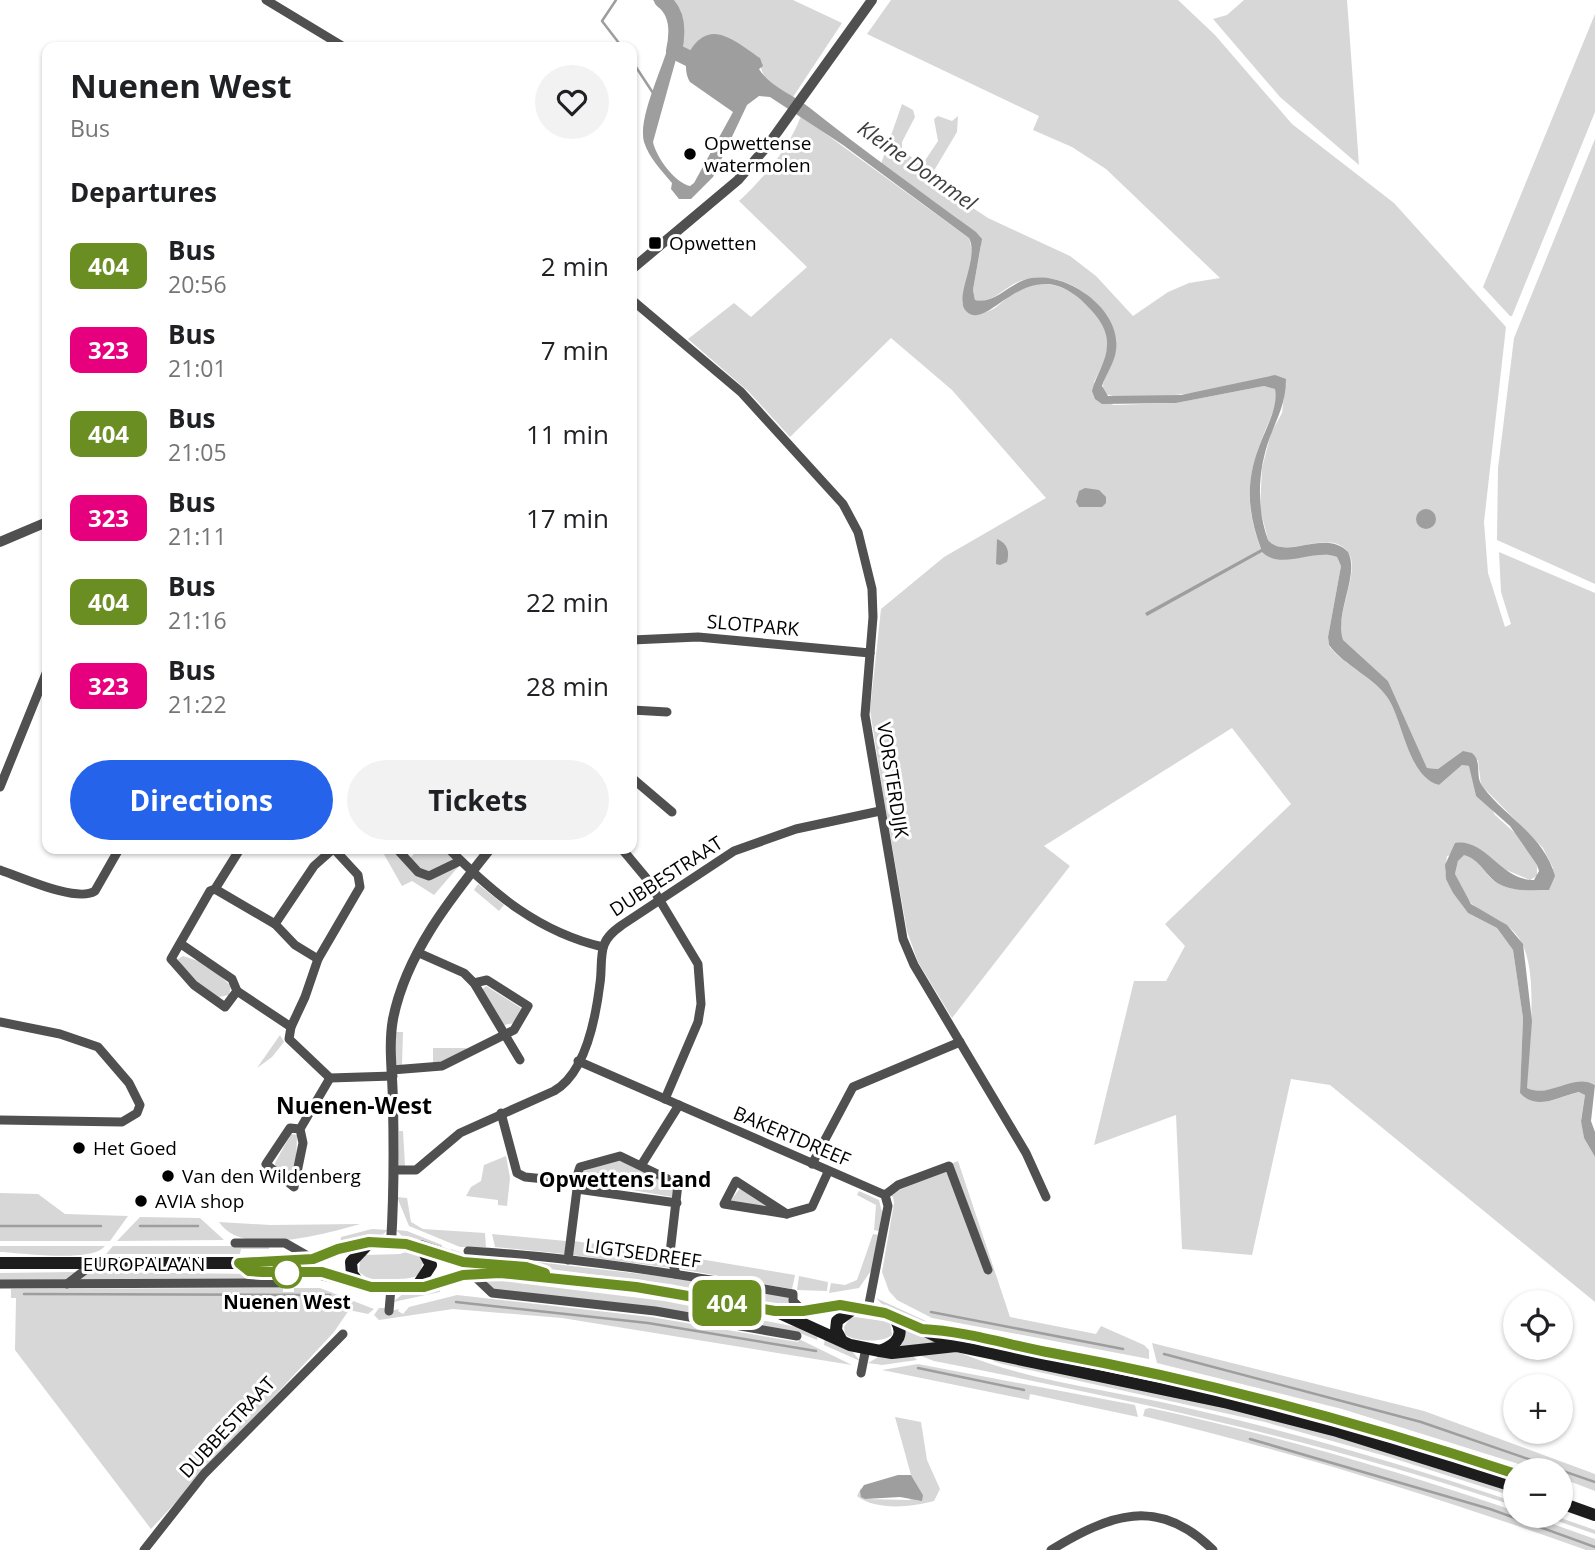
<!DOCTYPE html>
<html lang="en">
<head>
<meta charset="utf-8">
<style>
	:root { --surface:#fff; --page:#f2f2f2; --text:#202124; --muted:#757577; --accent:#2563eb }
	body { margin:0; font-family:"Open Sans",sans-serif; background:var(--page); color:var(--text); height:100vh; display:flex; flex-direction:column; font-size:26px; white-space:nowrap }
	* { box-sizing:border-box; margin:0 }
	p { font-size:23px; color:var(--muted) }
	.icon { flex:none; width:38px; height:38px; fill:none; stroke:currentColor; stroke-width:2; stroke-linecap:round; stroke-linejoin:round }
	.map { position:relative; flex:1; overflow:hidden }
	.details { position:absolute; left:42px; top:42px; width:595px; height:812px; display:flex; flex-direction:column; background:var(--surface); border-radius:14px; box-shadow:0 2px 5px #0004 }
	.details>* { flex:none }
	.badge { padding:0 14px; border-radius:10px; font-size:24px; line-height:46px }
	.tools { position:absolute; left:1503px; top:1290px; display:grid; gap:14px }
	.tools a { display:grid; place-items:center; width:70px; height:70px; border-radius:50%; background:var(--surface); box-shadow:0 2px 5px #0004; font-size:35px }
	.map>.badge { position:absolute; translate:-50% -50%; box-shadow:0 0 0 4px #fff }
	h2 { padding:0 28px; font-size:26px; line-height:63px }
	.round { display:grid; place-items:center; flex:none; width:74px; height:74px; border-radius:37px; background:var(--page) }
	.summary { display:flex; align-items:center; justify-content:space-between; height:119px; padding:0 28px }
	h1 { font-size:33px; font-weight:700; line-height:52px }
	.primary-button { display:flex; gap:14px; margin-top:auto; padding:14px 28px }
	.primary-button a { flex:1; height:80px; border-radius:42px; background:var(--accent); color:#fff; font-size:28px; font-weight:700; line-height:80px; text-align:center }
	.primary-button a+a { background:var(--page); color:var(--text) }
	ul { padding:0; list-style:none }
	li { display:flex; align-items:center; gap:21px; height:84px; padding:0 28px }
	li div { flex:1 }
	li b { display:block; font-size:26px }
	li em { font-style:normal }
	li .badge { min-width:77px; font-weight:700; text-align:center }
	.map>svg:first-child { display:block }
</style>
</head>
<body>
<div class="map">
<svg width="1595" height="1550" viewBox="0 0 1595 1550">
	<rect width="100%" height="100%" fill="#fff"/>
	<g fill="#d7d7d7">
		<path d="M671,0h122l49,23 -49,74c-17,-10 -34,-17 -33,-39 -29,-17 -61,-43 -74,6l-10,-5 7,-33z"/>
		<path d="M891,0h287l37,35 77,89 102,79 112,124 -22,195 4,51 17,54 6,-3 -10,-32 -2,-40 96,41v492c-25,-10 -46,14 -68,3 0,-38 16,-125 -12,-155 -13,-15 -32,-18 -44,-30 -8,-7 -12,-20 -16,-29l3,-13 6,-7c17,6 21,23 35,30 16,8 30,3 46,6l8,-22 -10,-20 -62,-63 -3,-25 -22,-3 -18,12 -11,-1 -39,-87 -46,-41c-7,-24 18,-69 7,-86 -18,-29 -62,8 -81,-14l-8,-32 2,-40 9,-35 11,-20 4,-34c-32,4 -162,30 -183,13 -2,-18 15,-32 12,-51 -7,-41 -51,-72 -92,-61 -18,5 -28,24 -48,20l-2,-10 8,-44 -23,-27 -77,-55 21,-60 11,6 2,7 -13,25v8l20,15 16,-24 -4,-22 4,-3 14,5 6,-5 -1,16 -28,47 59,39 82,38 26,20 37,40 35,-24 21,-9 31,-5 -114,-109 -34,-22 -39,-17 6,-14 -172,-82z"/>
		<polygon points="1244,0 1347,0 1359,165 1280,97 1213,19 1227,15"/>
		<polygon points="1595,14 1595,112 1512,316 1510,316 1483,287"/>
		<path d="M801,116l168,122 4,16 -11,49 12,12c6,-2 15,-3 21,-7 10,-7 17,-18 31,-22 34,-11 78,19 82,55 1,14 -8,29 -14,41l19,23 63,-2 88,-17 12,3c3,15 -8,33 -13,47 -17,44 -18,71 -1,116 33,15 48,-5 75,5l4,9 -13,71 1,9c16,21 46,31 60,54 14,23 20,78 50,85l23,-20 8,1 6,30 12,7 7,12 20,18 22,32v11l-7,4 -31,-13 -20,-18 -32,7 -2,16 8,21 15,20 29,15 16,22 10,68 -3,75c17,19 39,3 60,-1l5,3 -4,24 3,19 11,19v145l-265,-217 -39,-6 -39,176 -70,-6 -6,-134 -82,30 40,-164h32l19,-35 -20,-22 126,-120 -59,-76 -188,118 26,20 -118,152 -34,-56 -11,-31 -22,-125 -15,-96 11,-101 63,-52 102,-59 -94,-108 -61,-52 -101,99 -41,-45 -61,-53 46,-36 17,14 56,-50 -68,-66c25,-23 50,-53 62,-85z"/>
		<polygon points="1595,139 1595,584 1497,540 1498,468 1514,338"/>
		<polygon points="381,849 394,849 424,879 459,866 434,895 412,881 402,886"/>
		<polygon points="419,849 444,849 456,860 433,872 423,872 409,859"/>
		<polygon points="478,884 504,905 499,911 474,890"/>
		<polygon points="183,956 207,964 231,986 229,995 219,997 201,986 180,963 178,959"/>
		<polygon points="486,986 521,1008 514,1023 504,1025 482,990"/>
		<polygon points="396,1032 403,1032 402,1065 396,1066"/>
		<polygon points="280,1035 284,1042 272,1057 257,1068"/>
		<polygon points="433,1048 466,1048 467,1050 440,1064 433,1064"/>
		<polygon points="399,1131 403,1131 405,1166 399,1166"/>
		<polygon points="291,1134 297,1135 296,1167 287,1174 275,1167 275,1163"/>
		<polygon points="506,1156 510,1178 507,1206 498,1205 498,1200 466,1196 471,1187 481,1181 484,1165"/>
		<polygon points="619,1158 674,1185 672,1197 581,1181 582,1172"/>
		<polygon points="958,1161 1010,1317 1096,1334 1101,1326 1144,1345 1149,1350 1149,1359 932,1318 897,1300 889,1291 882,1272 894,1203 893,1197 882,1190"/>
		<polygon points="741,1187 776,1210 733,1202 731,1200"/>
		<polygon points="859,1191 879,1200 882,1212 879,1231 874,1230 876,1205 857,1195"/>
		<polygon points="0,1193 38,1194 65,1214 128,1216 110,1241 0,1241"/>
		<polygon points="397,1197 407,1198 411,1222 423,1229 485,1233 486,1247 460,1247 409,1226"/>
		<polygon points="140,1217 200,1218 224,1240 117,1241"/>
		<path d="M219,1222l52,3 89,-1c-35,10 -118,34 -141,-2z"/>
		<polygon points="372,1229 388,1230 378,1239 340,1245 341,1237"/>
		<polygon points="396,1230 407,1231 442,1245 443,1253 406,1240"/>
		<polygon points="492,1234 566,1241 565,1254 495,1247"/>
		<polygon points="873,1234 879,1235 873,1268 859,1288 829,1293 831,1283 845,1285 857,1280"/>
		<polygon points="574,1241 667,1254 671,1268 572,1255"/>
		<path d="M0,1246h105c-13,17 -83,7 -105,6z"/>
		<polygon points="113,1246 269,1246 269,1249 241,1249 240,1254 106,1254"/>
		<polygon points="451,1249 465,1254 695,1280 787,1296 794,1308 670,1284 461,1258 450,1255"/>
		<path d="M409,1251l9,3 5,9 -4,12c-13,7 -35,2 -49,5l-11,-8 1,-12 5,-5 35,-1z"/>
		<polygon points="676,1255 795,1275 792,1289 680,1269"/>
		<polygon points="76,1272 68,1279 0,1281 0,1273"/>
		<polygon points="88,1272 262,1274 262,1280 79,1281"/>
		<polygon points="799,1276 828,1282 827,1291 797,1290"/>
		<polygon points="496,1277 518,1283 664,1301 807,1329 818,1334 817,1340 802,1334 725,1320 494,1290 484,1278"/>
		<polygon points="441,1285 440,1292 393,1302 404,1293"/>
		<polygon points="283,1288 283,1292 294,1292 294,1288 320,1288 374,1309 368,1314 349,1310 334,1332 151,1529 15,1350 16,1298 11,1298 11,1289"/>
		<polygon points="457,1295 651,1317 798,1342 799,1339 852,1365 562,1318 453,1309 379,1320 374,1315 379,1308 385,1308 385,1312 399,1309 398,1311 403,1314 409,1307"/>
		<path d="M876,1298l52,24 52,10v4c-36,-7 -79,-10 -104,-38z"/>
		<path d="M855,1317l35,5 2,13c-9,8 -39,7 -47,-1l-1,-7 6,-9z"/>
		<polygon points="904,1327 942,1341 895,1351"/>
		<path d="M991,1335c181,35 358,76 533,135l-9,2c-173,-58 -349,-99 -528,-135z"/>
		<polygon points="825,1337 852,1351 860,1361 824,1345"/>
		<path d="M983,1342c180,35 358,76 532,134v6c-108,-37 -219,-69 -331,-95 -67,-15 -135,-27 -202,-40z"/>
		<polygon points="1152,1343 1424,1411 1595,1474 1595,1491 1561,1478 1561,1470 1538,1470 1342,1409 1157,1363"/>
		<path d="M958,1352c70,29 147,37 221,54 114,26 226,59 336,96v4c-192,-65 -383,-106 -581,-145l-18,-7z"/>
		<polygon points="912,1355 917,1360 882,1365 868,1363 880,1356"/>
		<polygon points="994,1358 1129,1384 1335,1435 1515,1492 1515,1497 1389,1457 1265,1422 1002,1364 993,1361"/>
		<polygon points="918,1364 1135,1405 1138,1417 1030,1394 1029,1400 882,1370"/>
		<path d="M1150,1408c124,27 245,62 365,103l1,5h14l65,23v11h-9c-145,-52 -293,-98 -443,-134l2,-7z"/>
		<path d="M895,1417l26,5 6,38 13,29 -6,12c-22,6 -58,10 -77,-5l4,-8 4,11 44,1 14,-5 -12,-20z"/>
		<polygon points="1543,1516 1555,1516 1595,1530 1595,1534"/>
	</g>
	<g fill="#9e9e9e">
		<path d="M653,0h18l9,15 3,19 -30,108c3,15 22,41 37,44l4,-3 39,-71 -43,-30c-11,-17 2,-47 24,-48 15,0 34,16 46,24l3,8 -4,3c12,19 34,25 51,39 54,43 110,83 166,124l6,7 -9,51 2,10c19,4 32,-14 49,-20 38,-13 98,28 92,70 -1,12 -10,24 -14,36l6,10 73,-1 94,-20 11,4c0,23 -8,37 -16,58 -12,32 -14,70 -2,103 18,21 57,-12 80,12 12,23 -14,61 -5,88l45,41 39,87 11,1 25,-18 9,2c11,9 2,23 11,34 24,32 60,47 72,89l-6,14c-17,0 -35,2 -50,-6 -14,-8 -18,-24 -35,-29l-6,6 -3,13 16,30 36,21 16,19 9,77 -5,67c23,11 46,-16 68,-3l-4,36 4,11v25l-11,-19 -3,-17 4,-26 -6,-3c-20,4 -42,20 -59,1l3,-75 -10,-68 -16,-22 -29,-15 -15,-20 -7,-14 -1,-14 10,-22c31,-5 46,38 79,37l5,-9 -2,-6 -27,-39 -34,-30 -7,-30 -7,-1 -23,20c-30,-7 -36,-62 -50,-85 -14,-23 -44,-33 -60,-55l-1,-8 13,-71 -4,-9c-23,-9 -56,14 -75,-5l-115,64 -2,-3 116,-64c-13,-36 -16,-65 -2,-102 6,-17 20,-41 16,-58l-11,-3 -88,17 -74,1 -7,-5 -3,-8c4,-16 15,-30 15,-46 1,-13 -7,-25 -15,-34 -62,-72 -102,25 -126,0 -13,-14 14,-52 3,-73l-126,-93 -73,-48 -11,-1 -12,9 -34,72 -22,22h-12l-8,-10 1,-6c-10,-12 -23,-25 -28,-41 -7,-26 23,-81 28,-110l-2,-14z"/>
		<polygon points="1085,488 1099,490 1106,497 1106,503 1102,507 1079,507 1076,502 1079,491"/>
		<circle cx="1426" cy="519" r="10"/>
		<path d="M997,539c10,4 13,12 10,23l-7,3 -4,-1z"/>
		<polygon points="898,1475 911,1475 923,1495 922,1501 900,1497 865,1499 861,1497 860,1491 864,1485"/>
	</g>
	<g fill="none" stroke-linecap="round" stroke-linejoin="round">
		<g stroke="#9e9e9e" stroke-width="2.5">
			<polyline points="616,0 602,21 622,47"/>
			<polyline points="632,61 655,96"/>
			<polyline points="0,1226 101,1226"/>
			<polyline points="140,1226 198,1226"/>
			<polyline points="24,1294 330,1295"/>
			<polyline points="456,1302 648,1323 816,1351"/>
			<polyline points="931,1312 1123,1349"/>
			<polyline points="1164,1354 1421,1422 1595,1482"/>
			<polyline points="918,1368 1024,1390"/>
			<polyline points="1250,1439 1490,1509 1595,1547"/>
		</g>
		<path stroke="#9e9e9e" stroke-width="16" d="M662,0c17,12 16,33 12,51l32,16"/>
		<g stroke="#505050" stroke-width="9">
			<polyline points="266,0 344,47"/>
			<polyline points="632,300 741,392 843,504 858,532 872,589 873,617 865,715 903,939 914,965 1026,1153 1046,1197"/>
			<polyline points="632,640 698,637 870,653"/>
			<polyline points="632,710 667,712"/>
			<polyline points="632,778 672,812"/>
			<polyline points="0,787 47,671"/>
			<polyline points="334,849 358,875 360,887 318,959 305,997 291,1027 289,1039 330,1078 393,1076"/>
			<polyline points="397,849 418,872 429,876 460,861"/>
			<path d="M449,849c46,46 90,83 154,98"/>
			<polyline points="622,849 647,879 698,964 701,1004 698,1022 665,1099"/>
			<path d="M0,870c21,7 77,33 95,21l24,-42"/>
			<polyline points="215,889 275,924 295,945 318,959"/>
			<polyline points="275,924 314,866 332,850"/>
			<polyline points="181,944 232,979 237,991 225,1007 194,985 171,959 210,891 215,889 240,849"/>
			<polyline points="419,953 464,973 474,983 520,1060"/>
			<polyline points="237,991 291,1027"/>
			<polyline points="0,1022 60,1034 98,1047 129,1083 140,1105 137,1113 122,1122 0,1120"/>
			<polyline points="578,1061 885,1195 888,1206 868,1309"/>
			<polyline points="392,1070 442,1066 514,1030 528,1006 487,980 474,983"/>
			<polyline points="501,1113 517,1173 525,1177 575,1182"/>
			<polyline points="300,1129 290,1128 266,1164 294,1187 303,1143 300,1129 330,1078"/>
			<polyline points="642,1164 679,1105"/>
			<polyline points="812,1164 853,1087 960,1042"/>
			<path d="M394,1170h22l44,-37 94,-42c32,-18 42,-75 46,-108 2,-12 0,-27 4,-38 3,-9 11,-15 18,-20l112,-74 62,-22 84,-18"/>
			<polygon points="736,1181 787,1214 724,1204"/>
			<polyline points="577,1189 677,1203"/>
			<polyline points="885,1195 898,1185 949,1166 988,1270"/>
			<polyline points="787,1214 812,1207 828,1172"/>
			<polyline points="235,1243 285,1243 313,1259"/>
			<path d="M468,1251c109,6 217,24 325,43v7l10,10"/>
			<polyline points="568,1260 577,1189 575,1182 580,1167 620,1156 678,1184 670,1253 676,1274"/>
			<polyline points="472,1274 492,1293 655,1311 797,1336"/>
			<polyline points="0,1284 288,1283"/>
			<polyline points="67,1284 93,1264"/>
			<polyline points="389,1311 391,1288"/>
			<polyline points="861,1373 866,1348"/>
			<polyline points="144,1550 204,1474 343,1334"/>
			<path d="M1051,1550c58,-35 107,-55 162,0"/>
		</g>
		<g stroke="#505050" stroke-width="10">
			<polyline points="632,269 738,180 768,145 872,0"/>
			<polyline points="0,542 47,522"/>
			<path d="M391,1243c3,-46 3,-92 2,-138 0,-28 -5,-58 0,-86 13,-65 57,-120 97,-170"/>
		</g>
		<g stroke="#1d1d1d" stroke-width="12">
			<polyline points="0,1263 279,1263 313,1259 338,1249 369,1243 420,1246 490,1270"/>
			<polyline points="279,1263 371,1287 424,1287 463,1275 500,1273 636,1287 775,1311 803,1311 840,1305 856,1307 893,1315 952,1344"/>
			<polyline points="360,1284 352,1274 351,1262 369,1243"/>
			<polyline points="416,1288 431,1265 421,1247"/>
			<polyline points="775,1311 850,1345 880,1351 892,1353 956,1346 1228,1403 1337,1431 1516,1487"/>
			<polyline points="842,1341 836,1330 837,1321 855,1308"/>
			<path d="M880,1351c19,-7 26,-18 13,-35"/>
			<polyline points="1561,1503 1595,1515"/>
		</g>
	</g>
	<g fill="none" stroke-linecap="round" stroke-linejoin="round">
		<defs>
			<path id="line" d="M545,1273l-19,-6 -63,-5 -57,-18 -37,-2 -31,7 -25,10 -74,4 10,8 13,1h60l49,15h53l39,-12 37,-2 136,14 139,24h28l37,-6 45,8 37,16c43,2 87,16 130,24 158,29 312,71 464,121"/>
		</defs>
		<use href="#line" stroke="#fff" stroke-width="16"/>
		<use href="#line" stroke="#6b8e23" stroke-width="10"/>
	</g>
	<g fill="#000" stroke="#fff" stroke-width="2.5">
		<circle cx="690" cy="154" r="7"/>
		<rect x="648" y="236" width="14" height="14" rx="3.5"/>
		<circle cx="79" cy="1148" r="7"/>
		<circle cx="168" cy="1176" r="7"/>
		<circle cx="141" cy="1201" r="7"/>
	</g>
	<circle fill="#fff" stroke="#6b8e23" stroke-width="3.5" cx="287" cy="1273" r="14"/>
	<g text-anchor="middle" stroke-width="6" stroke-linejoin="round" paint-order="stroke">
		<g font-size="19" fill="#000" stroke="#fff" text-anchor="start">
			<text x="704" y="150">Opwettense<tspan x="704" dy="22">watermolen</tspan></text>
			<text x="669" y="250">Opwetten</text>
			<text x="93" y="1155">Het Goed</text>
			<text x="182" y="1183">Van den Wildenberg</text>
			<text x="155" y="1208">AVIA shop</text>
		</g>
		<g font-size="19" fill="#000" stroke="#fff">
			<text transform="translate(753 625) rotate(5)" y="7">SLOTPARK</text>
			<text transform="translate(893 780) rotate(81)" y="7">VORSTERDIJK</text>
			<text transform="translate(666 876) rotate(-33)" y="7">DUBBESTRAAT</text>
			<text transform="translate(792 1136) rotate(23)" y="7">BAKERTDREEF</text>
			<text transform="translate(643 1253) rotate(8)" y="7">LIGTSEDREEF</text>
			<text x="144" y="1271">EUROPALAAN</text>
			<text transform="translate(227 1427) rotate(-47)" y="7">DUBBESTRAAT</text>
		</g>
		<g font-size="19" font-weight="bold" fill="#000" stroke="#fff">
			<text x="287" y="1309">Nuenen West</text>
		</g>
		<g font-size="21" font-style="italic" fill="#3f3f3f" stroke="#fff">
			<text transform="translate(917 166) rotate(35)" y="7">Kleine Dommel</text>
		</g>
		<g font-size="21" font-weight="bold" fill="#000" stroke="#fff">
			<text x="625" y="1187">Opwettens Land</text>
		</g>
		<g font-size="23" font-weight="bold" fill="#000" stroke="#fff">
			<text x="354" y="1114">Nuenen-West</text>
		</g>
	</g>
</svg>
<div class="tools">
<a><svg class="icon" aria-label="locate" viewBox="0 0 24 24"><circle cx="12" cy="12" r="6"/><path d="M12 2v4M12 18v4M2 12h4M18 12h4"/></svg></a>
<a>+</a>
<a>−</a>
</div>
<b class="badge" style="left:727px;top:1303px;background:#6b8e23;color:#fff">404</b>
<section class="details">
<div class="summary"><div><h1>Nuenen West</h1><p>Bus</p></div><a class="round"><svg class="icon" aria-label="heart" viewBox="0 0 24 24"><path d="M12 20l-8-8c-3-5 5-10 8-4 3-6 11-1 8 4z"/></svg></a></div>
<h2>Departures</h2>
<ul>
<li><span class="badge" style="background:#6b8e23;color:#fff">404</span><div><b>Bus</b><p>20:56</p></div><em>2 min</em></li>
<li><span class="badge" style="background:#e6007e;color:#fff">323</span><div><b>Bus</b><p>21:01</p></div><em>7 min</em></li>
<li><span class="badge" style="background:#6b8e23;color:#fff">404</span><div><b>Bus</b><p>21:05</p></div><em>11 min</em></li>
<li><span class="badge" style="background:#e6007e;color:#fff">323</span><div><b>Bus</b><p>21:11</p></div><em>17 min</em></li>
<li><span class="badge" style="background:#6b8e23;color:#fff">404</span><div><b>Bus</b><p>21:16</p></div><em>22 min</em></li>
<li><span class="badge" style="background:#e6007e;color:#fff">323</span><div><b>Bus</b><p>21:22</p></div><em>28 min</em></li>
</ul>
<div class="primary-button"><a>Directions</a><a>Tickets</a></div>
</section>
</div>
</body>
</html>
